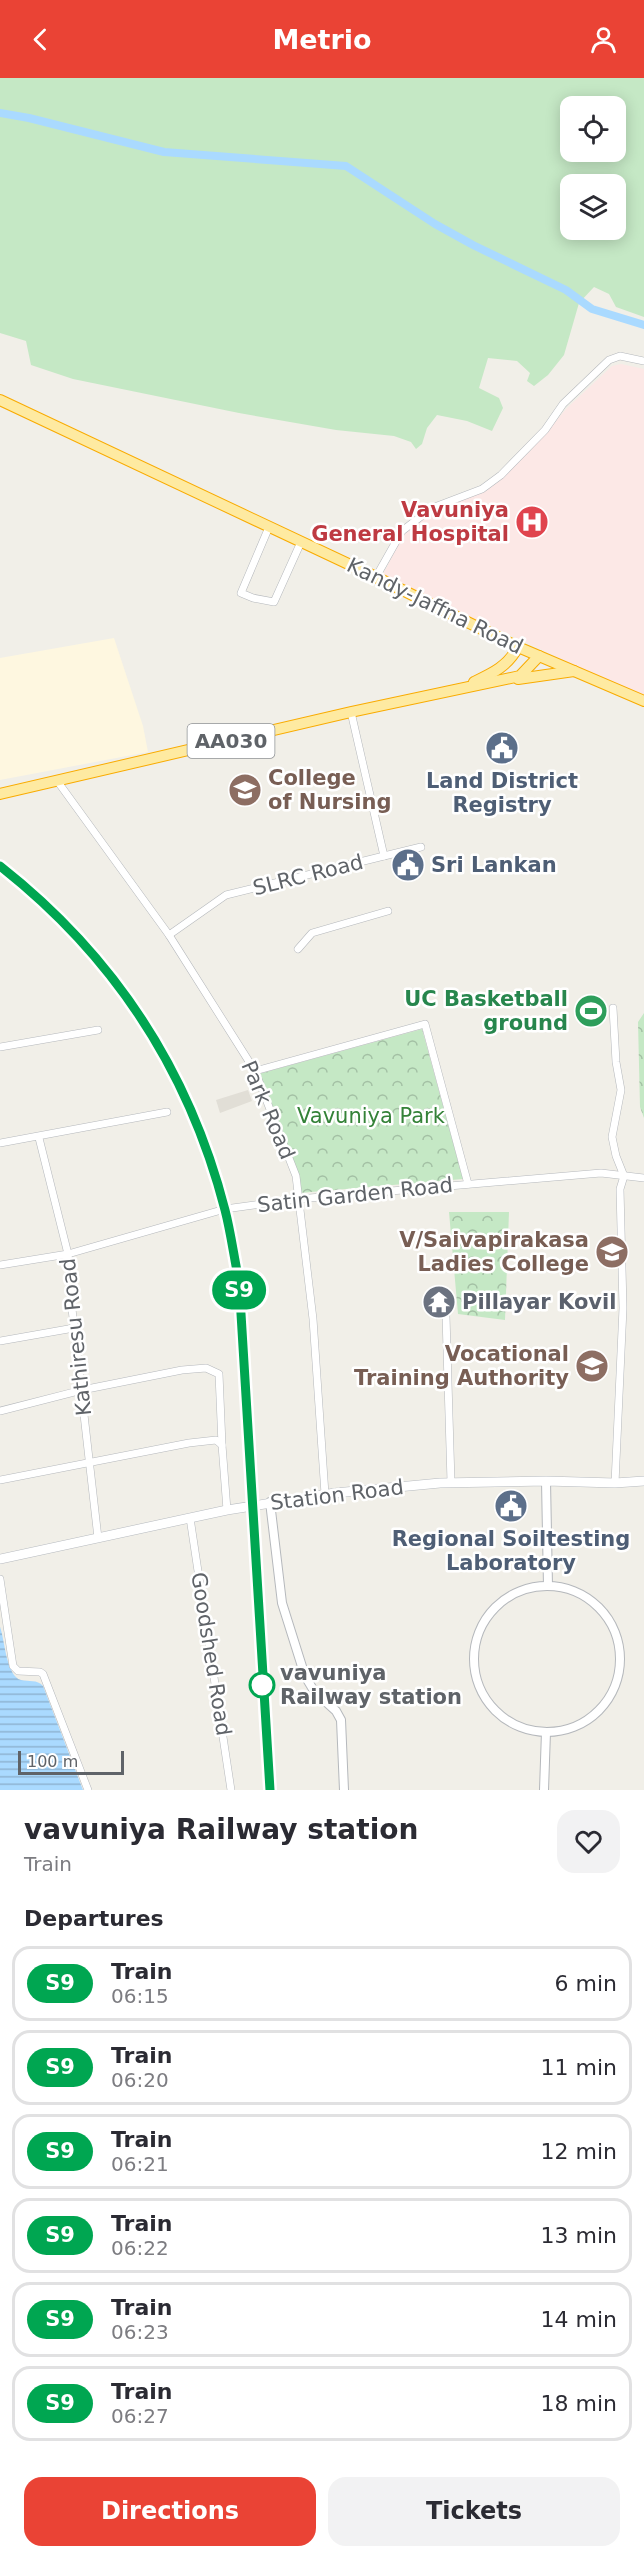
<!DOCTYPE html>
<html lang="en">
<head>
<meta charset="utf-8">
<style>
	:root { --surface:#fff; --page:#f2f2f3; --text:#2b2b33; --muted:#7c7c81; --line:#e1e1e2; --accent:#ea4335 }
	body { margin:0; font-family:"DejaVu Sans",sans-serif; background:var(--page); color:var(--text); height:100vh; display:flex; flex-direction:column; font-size:22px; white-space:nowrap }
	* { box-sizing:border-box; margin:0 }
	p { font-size:20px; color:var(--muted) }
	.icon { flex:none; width:33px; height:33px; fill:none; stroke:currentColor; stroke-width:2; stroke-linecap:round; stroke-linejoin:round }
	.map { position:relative; height:1712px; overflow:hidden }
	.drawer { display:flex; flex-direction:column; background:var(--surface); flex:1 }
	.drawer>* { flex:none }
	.badge { padding:0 12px; border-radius:20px; font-size:21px; line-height:39px }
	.controls { position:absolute; left:560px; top:18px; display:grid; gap:12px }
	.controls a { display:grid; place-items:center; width:66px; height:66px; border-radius:12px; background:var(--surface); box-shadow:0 3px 15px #0003; font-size:30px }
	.scale { position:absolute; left:18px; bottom:15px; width:106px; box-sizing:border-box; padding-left:6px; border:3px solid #5f6368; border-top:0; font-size:16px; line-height:21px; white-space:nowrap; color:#5f6368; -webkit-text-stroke:4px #fff; paint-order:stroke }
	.map>.badge { position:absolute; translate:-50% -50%; box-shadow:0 0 0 3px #fff }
	h2 { padding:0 24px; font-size:22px; line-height:54px }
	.round { display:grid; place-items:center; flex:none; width:63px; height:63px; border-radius:18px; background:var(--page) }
	.head { display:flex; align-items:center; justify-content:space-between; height:102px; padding:0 24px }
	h1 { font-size:28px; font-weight:800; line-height:45px }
	.action { display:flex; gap:12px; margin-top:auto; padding:12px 24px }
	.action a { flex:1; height:69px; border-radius:18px; background:var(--accent); color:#fff; font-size:24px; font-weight:800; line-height:69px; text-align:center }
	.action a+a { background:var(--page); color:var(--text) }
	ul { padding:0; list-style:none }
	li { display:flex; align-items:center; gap:18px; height:75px; margin:0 12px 9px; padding:0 12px; border:3px solid var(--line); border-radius:18px }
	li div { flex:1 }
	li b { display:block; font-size:22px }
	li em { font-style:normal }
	li .badge { min-width:66px; font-weight:700; text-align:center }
	header { display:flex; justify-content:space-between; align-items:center; height:78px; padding:0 24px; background:var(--accent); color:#fff; font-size:27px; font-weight:800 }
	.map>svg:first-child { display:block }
</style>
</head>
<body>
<header><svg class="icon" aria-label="back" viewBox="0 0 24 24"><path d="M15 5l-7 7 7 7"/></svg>Metrio<svg class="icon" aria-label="person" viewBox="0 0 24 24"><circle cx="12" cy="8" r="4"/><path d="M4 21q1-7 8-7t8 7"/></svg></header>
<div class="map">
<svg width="644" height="1712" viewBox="0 0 644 1712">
	<defs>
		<pattern id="forest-crowns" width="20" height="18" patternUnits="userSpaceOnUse" patternTransform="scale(1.5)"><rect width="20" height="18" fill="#c5e8c5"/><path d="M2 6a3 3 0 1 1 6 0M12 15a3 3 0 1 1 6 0" fill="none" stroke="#a3c0a4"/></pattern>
		<pattern id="water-rules" width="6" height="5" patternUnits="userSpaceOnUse" patternTransform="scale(1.5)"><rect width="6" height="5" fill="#aadaff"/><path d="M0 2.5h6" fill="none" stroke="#8eb4d2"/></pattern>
	</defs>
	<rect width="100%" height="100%" fill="#f1efe8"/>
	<polygon fill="#fef7e0" points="114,560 143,648 148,674 0,702 0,580"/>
	<polygon fill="#e1ded6" points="248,1012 252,1023 220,1035 216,1022"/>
	<polygon fill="#fce8e6" points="621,286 644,291 644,619 382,498 404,456 435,432 484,414 498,404 531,372 567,330 612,288"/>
	<path fill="#c5e8c5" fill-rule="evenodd" d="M0,0h644v239l-28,-10 -7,-13 -15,-7 -15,16 -15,52 -16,20 -14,11 -7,-5 3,-8 -13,-12 -29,-3 -9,30 20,10 4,10 -11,23 -25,-10 -30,-6 -10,13 -5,16 -6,5 -5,-7 -17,-6 -58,-6 -97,-17 -166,-34 -42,-14 -5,-24 -26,-8zM570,28h45v46h-45zM570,106h45v46h-45z"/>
	<g fill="url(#forest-crowns)">
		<polygon points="644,935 644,1040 640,1029 638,944"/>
		<polygon points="422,951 463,1101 299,1115 258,996"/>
		<polygon points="449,1134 509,1134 505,1242 458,1236"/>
	</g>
	<path fill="url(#water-rules)" d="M0,1549c5,13 6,49 21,53 8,2 16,-1 22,6l40,104h-83z"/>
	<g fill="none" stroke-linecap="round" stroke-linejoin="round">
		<polyline stroke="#aadaff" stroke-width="8" points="0,35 29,40 164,74 346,88 435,146 473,167 566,212 592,231 644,247"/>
		<defs>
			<g id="minor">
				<polyline points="269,449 241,515 253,520 274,524 301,464"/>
				<polyline points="376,499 402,453 432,430 482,411 501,397 545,352 563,326 609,282 620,278 644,283"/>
				<polyline points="58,704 169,857 255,993 296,1098 313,1241 325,1416"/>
				<polyline points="384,778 421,769"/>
				<polyline points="169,857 226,817 384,778 351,634"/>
				<polyline points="298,871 312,855 388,833"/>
				<polyline points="613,930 616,984 621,1012 612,1059 616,1078 624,1098 620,1111 623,1230 615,1405"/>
				<polyline points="0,969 98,952"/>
				<polyline points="255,993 425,946 468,1106"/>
				<polyline points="39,1060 68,1176 72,1231 98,1460"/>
				<polyline points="0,1065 167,1034"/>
				<polyline points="0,1187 68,1176 225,1131 298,1121 601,1095 644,1100"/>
				<polyline points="446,1238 451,1404"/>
				<polyline points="0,1263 74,1250"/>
				<polyline points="0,1333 82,1312 182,1292 206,1290 219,1296 222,1367"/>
				<polyline points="0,1402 189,1365 216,1362 222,1367 227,1432"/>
				<polyline points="190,1440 231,1712"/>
				<polyline points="0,1501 13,1588 18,1593 40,1594 43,1596 88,1712"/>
			</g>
			<g id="tertiary">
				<polyline points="546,1403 548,1508"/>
				<polyline points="270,1424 282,1525 305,1598 314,1613 336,1633 341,1642 344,1712"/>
				<circle cx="547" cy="1581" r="73"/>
				<polyline points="544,1712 546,1654"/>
			</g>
			<polyline id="secondary" points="0,1481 227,1432 335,1415 440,1405 546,1403 615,1405 644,1403"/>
			<g id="trunk">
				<polyline points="0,322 376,499 518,569 644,623"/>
				<polyline points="518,601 574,593"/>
				<path d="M474,604c19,-9 34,-16 44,-35"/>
				<polyline points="0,716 351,634 520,598 539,578"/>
			</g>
		</defs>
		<use href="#minor" stroke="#b5b8bc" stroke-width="8"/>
		<use href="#tertiary" stroke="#b5b8bc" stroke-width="10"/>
		<use href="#secondary" stroke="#b6babf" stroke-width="10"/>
		<use href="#trunk" stroke="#f9ab00" stroke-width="12"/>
		<use href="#minor" stroke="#fff" stroke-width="7"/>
		<use href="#tertiary" stroke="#fff" stroke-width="8"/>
		<use href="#secondary" stroke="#fff" stroke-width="9"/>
		<use href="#trunk" stroke="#feeaa1" stroke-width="10"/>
		<path stroke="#b6b7b8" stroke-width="2" stroke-dasharray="1.5 8" stroke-linecap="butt" d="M0,788c113,89 189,204 225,344 6,23 9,48 14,71l31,509"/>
	</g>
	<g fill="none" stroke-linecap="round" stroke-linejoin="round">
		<defs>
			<path id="line" d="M0,788c113,89 189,204 225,344 6,23 9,48 14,71l31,509"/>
		</defs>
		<use href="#line" stroke="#fff" stroke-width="14"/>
		<use href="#line" stroke="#00a651" stroke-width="9"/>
	</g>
	<defs>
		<symbol id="hospital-disc" viewBox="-11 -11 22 22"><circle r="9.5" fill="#e0444e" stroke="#fff"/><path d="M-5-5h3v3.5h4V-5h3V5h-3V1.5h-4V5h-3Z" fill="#fff"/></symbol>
		<symbol id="civic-disc" viewBox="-11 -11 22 22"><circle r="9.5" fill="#5c6f8a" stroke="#fff"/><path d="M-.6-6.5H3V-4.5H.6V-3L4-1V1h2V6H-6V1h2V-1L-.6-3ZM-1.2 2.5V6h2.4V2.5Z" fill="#fff"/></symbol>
		<symbol id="university-disc" viewBox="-11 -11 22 22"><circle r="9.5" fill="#8d6e63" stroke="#fff"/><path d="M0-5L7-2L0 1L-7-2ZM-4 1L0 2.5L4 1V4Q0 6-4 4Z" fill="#fff"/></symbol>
		<symbol id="stadium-disc" viewBox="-11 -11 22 22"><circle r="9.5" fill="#2e9e5b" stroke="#fff"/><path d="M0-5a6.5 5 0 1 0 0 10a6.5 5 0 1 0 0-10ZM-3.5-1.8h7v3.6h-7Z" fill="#fff"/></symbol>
		<symbol id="school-disc" viewBox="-11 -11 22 22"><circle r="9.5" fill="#8d6e63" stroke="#fff"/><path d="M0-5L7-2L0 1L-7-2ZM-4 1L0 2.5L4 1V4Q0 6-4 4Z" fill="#fff"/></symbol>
		<symbol id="temple-disc" viewBox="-11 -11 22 22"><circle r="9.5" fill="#6b7280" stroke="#fff"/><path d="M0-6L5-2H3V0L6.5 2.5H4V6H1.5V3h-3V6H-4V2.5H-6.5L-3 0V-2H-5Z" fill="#fff"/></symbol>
	</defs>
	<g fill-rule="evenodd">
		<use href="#hospital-disc" x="513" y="425" width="38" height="38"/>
		<use href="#civic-disc" x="483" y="651" width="38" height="38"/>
		<use href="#university-disc" x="226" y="693" width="38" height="38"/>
		<use href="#civic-disc" x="389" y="768" width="38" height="38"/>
		<use href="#stadium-disc" x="572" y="914" width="38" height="38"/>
		<use href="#school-disc" x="593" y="1155" width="38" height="38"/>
		<use href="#temple-disc" x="420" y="1205" width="38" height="38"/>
		<use href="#university-disc" x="573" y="1269" width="38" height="38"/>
		<use href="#civic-disc" x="492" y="1409" width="38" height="38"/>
	</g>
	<circle fill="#fff" stroke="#00a651" stroke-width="3" cx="262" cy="1607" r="12"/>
	<g text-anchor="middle" stroke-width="5" stroke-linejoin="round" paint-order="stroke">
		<rect fill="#fff" stroke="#8f9295" stroke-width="1.5" x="187.5" y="646" width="87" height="34" rx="4.5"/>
		<g font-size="20" font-weight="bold" fill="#5f6368">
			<text x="231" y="670">AA030</text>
		</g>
		<g font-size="21" font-weight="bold" fill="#be3a42" stroke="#fff" text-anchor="end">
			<text x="509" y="439">Vavuniya<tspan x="509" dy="24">General Hospital</tspan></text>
		</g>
		<g font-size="21" fill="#5f6368" stroke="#fff">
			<text transform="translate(435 528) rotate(26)" y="7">Kandy-Jaffna Road</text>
			<text transform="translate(308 797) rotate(-14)" y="7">SLRC Road</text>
			<text transform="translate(268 1032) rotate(67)" y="7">Park Road</text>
			<text transform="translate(355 1117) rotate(-6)" y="7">Satin Garden Road</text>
			<text transform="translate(76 1259) rotate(-96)" y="7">Kathiresu Road</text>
			<text transform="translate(337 1417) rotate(-7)" y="7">Station Road</text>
			<text transform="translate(211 1576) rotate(81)" y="7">Goodshed Road</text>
		</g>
		<g font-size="21" font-weight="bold" fill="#785e54" stroke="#fff" text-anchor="end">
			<text x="268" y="707" text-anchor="start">College<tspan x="268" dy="24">of Nursing</tspan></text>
			<text x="589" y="1169">V/Saivapirakasa<tspan x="589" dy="24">Ladies College</tspan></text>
			<text x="569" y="1283">Vocational<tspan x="569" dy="24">Training Authority</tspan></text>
		</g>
		<g font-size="21" font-weight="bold" fill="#4e5e75" stroke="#fff">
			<text x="502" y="710">Land District<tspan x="502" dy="24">Registry</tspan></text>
			<text x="431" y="794" text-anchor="start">Sri Lankan</text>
			<text x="511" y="1468">Regional Soiltesting<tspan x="511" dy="24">Laboratory</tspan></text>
		</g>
		<g font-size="21" font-weight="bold" fill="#27864d" stroke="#fff" text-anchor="end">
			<text x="568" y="928">UC Basketball<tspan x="568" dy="24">ground</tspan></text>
		</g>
		<g font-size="21" fill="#348238" stroke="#fff">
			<text x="371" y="1045">Vavuniya Park</text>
		</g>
		<g font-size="21" font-weight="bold" fill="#5b616d" stroke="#fff" text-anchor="start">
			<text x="462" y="1231">Pillayar Kovil</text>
		</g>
		<g font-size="21" font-weight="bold" fill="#5f6368" stroke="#fff" text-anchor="start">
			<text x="280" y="1602">vavuniya<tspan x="280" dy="24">Railway station</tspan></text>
		</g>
	</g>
</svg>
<div class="controls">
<a><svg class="icon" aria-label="locate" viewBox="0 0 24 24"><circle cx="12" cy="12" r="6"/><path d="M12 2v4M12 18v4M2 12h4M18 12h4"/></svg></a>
<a><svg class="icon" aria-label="layers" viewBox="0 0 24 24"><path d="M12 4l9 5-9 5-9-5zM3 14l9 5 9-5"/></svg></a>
</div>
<div class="scale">100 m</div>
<b class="badge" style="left:239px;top:1212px;background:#00a651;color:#fff">S9</b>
</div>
<section class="drawer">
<div class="head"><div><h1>vavuniya Railway station</h1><p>Train</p></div><a class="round"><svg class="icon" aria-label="heart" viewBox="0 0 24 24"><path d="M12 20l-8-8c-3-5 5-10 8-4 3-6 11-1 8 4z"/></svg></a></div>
<h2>Departures</h2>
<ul>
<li><span class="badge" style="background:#00a651;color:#fff">S9</span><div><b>Train</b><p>06:15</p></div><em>6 min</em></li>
<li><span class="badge" style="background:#00a651;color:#fff">S9</span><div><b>Train</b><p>06:20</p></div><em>11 min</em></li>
<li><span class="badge" style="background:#00a651;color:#fff">S9</span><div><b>Train</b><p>06:21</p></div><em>12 min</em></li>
<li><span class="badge" style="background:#00a651;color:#fff">S9</span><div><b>Train</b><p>06:22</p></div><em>13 min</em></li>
<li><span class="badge" style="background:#00a651;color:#fff">S9</span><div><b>Train</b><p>06:23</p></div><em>14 min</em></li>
<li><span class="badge" style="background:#00a651;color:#fff">S9</span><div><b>Train</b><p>06:27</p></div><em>18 min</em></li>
</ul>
<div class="action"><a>Directions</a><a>Tickets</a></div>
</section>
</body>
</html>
